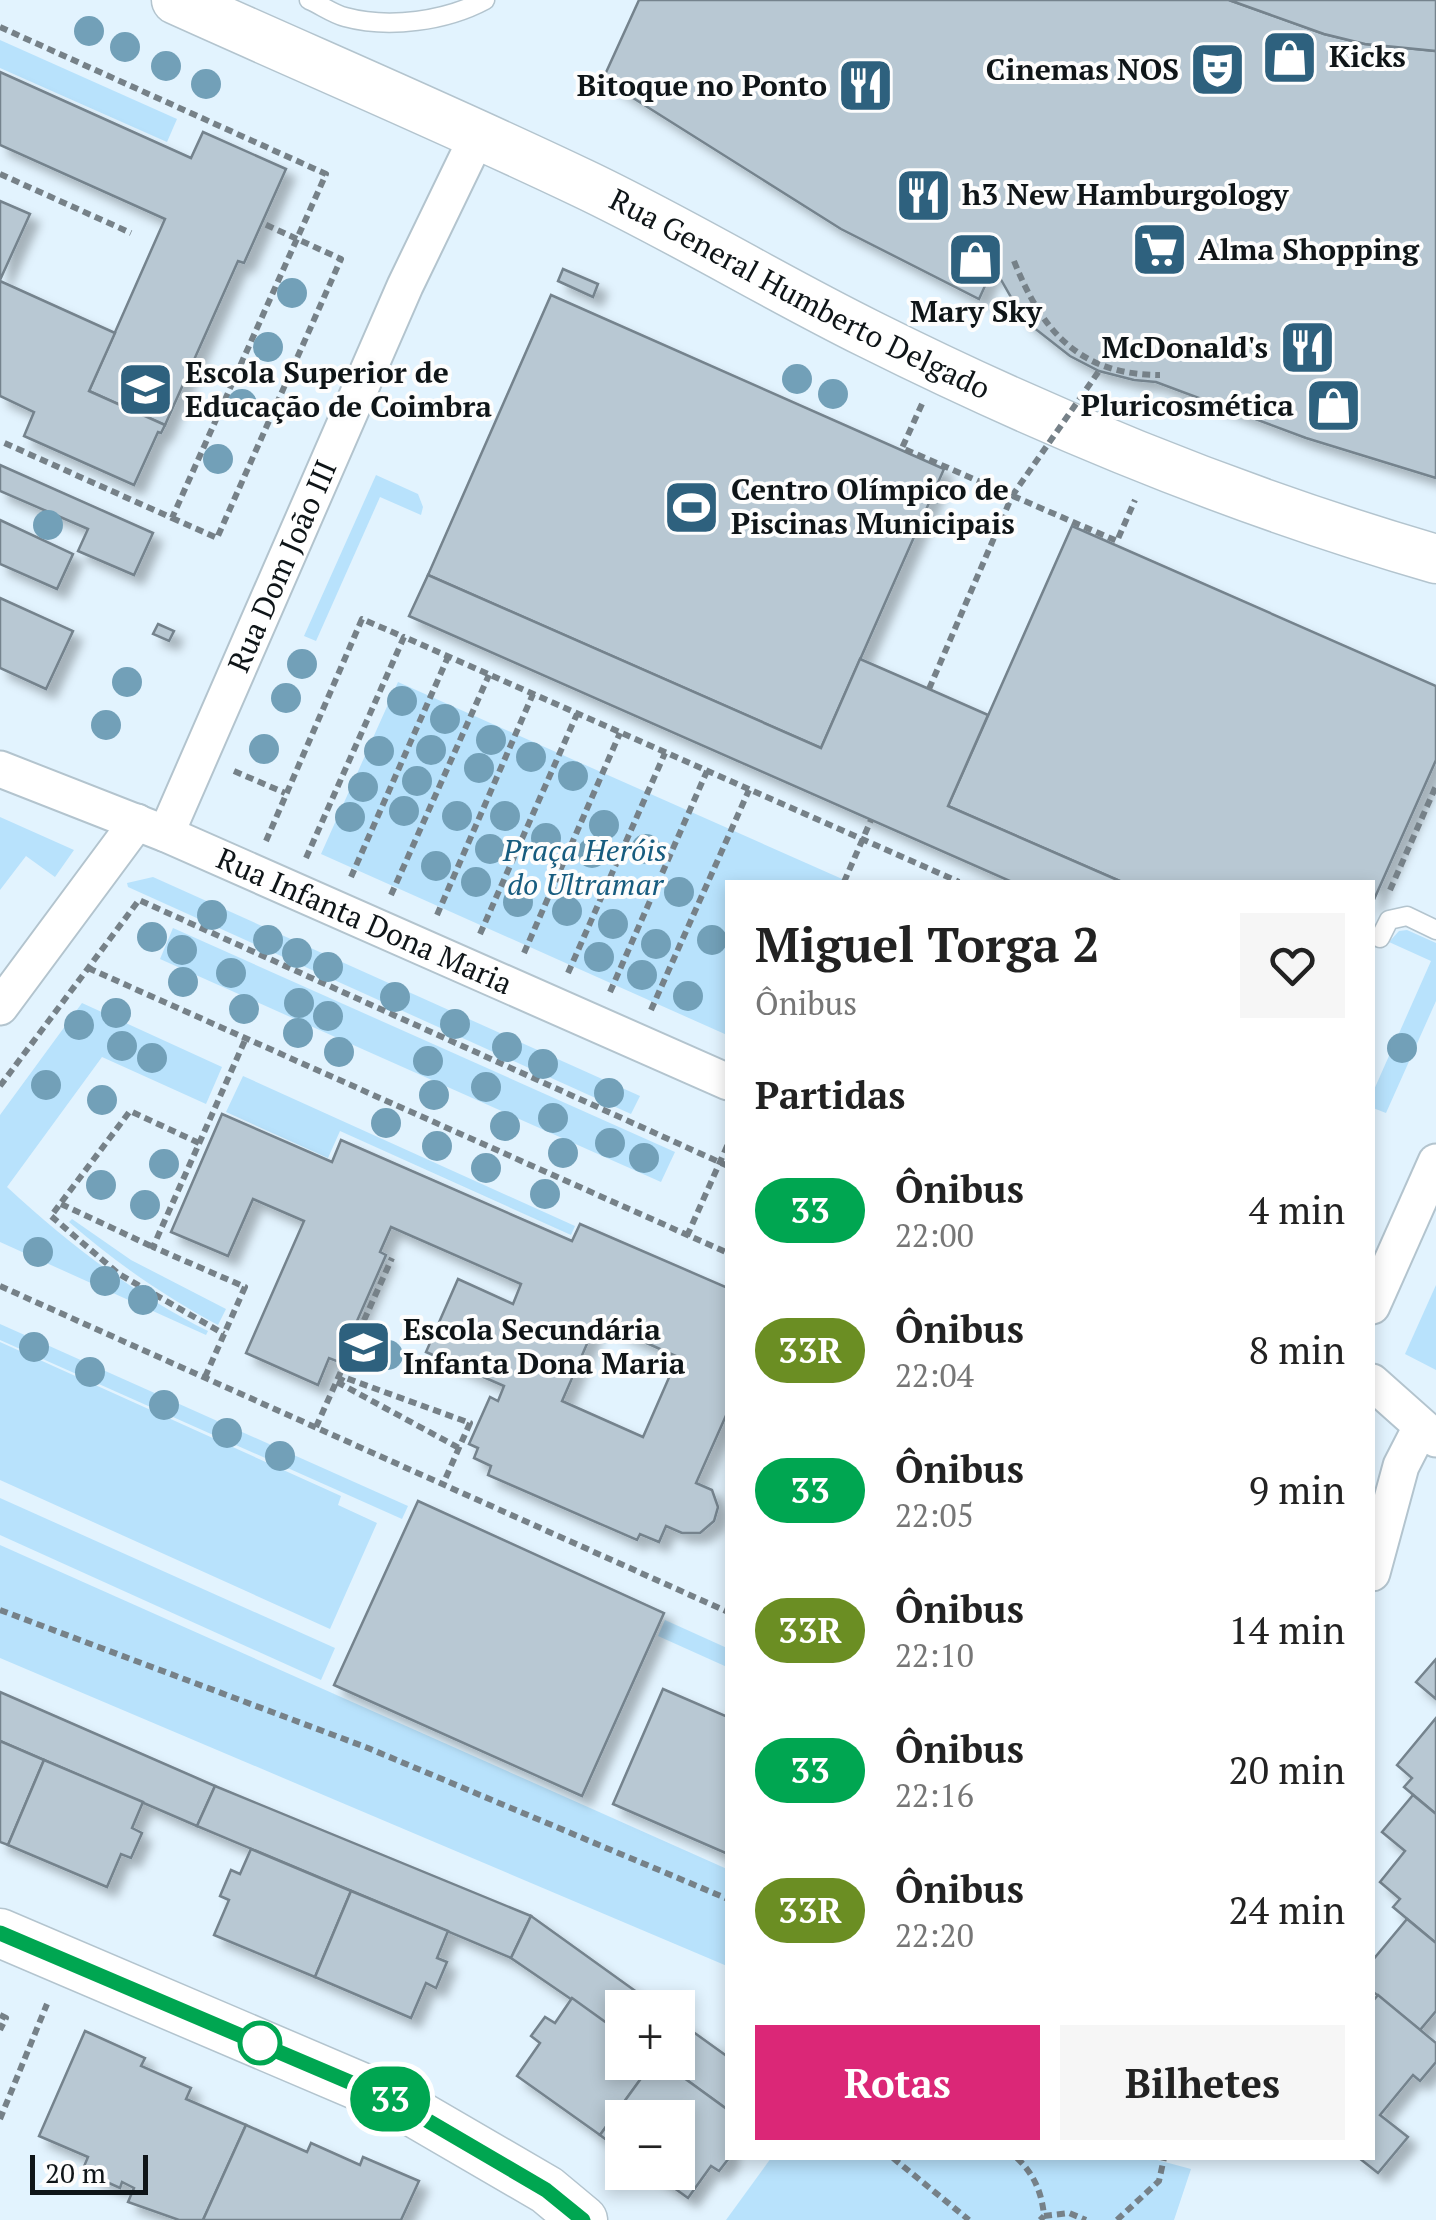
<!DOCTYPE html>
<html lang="pt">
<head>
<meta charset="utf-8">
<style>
	:root { --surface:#fff; --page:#f6f6f6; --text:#222; --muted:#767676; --accent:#db2777 }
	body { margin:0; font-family:"PT Serif",serif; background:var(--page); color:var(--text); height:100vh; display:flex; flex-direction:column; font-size:38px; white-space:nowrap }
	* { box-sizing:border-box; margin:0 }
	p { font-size:32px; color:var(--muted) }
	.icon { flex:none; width:55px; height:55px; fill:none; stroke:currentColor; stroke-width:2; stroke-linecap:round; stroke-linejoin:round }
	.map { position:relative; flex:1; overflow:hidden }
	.details { position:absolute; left:725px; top:880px; width:650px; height:1280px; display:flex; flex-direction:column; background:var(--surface); border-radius:0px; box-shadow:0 5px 15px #0003 }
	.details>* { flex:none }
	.badge { padding:0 20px; border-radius:32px; font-size:35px; line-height:65px }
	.controls { position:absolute; left:605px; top:1990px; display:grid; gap:20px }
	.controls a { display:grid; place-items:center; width:90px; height:90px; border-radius:0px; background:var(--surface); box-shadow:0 5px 15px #0003; font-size:50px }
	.scale { position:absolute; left:30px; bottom:25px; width:118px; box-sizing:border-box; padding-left:10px; border:5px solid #0f1518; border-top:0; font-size:28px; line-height:35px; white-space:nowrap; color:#0f1518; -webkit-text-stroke:8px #fdfdfd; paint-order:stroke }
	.map>.badge { position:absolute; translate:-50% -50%; box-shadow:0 0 0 5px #fff }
	h2 { padding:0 30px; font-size:38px; line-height:90px }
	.round { display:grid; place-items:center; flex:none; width:105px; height:105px; border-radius:0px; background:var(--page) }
	.head { display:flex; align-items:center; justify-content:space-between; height:170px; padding:0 30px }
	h1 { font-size:48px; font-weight:700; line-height:75px }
	.primary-button { display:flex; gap:20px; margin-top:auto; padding:20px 30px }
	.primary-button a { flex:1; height:115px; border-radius:0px; background:var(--accent); color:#fff; font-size:40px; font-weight:700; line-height:115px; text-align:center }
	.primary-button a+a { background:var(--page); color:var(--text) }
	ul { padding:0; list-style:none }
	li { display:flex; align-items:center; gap:30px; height:140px; padding:0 30px }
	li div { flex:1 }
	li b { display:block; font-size:38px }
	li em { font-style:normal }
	li .badge { min-width:110px; font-weight:700; text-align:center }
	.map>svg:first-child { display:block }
</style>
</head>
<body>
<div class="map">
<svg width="1436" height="2220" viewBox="0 0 1436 2220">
	<defs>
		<filter id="shadow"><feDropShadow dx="9" dy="9" stdDeviation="5" flood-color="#0004"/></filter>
	</defs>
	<rect width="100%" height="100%" fill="#e2f3fe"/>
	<g fill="#b8e2fc">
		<polygon points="0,40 177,119 167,142 0,68"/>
		<polygon points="376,475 418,494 423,507 421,515 380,497 316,641 304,636"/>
		<polygon points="398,682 849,882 728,882 727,1035 321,854"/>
		<polygon points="0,817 74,850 55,877 26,856 0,890"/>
		<polygon points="153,877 640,1096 631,1114 128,887 127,883"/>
		<polygon points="173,928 675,1152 661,1182 160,959"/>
		<polygon points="1407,930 1436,943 1436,1001 1386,1113 1373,1108 1373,1092 1431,961 1389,942 1399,931"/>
		<path d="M82,1003l140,64 -16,37 -104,-47 -95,130c62,57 125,106 201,144l-2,4 -206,-93v-127z"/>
		<polygon points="243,1076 575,1226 571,1235 340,1131 328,1158 226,1112"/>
		<path d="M72,1219l59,41 95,49 -8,16c-54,-29 -102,-62 -149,-103z"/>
		<polygon points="1436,1285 1436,1370 1405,1354"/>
		<polygon points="0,1324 408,1506 402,1519 0,1340"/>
		<polygon points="0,1342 341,1496 338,1505 377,1523 330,1629 0,1480"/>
		<polygon points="0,1498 335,1648 321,1680 0,1535"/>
		<polygon points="0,1545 727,1869 727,1966 0,1658"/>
		<polygon points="665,1620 727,1648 727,1667 658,1636"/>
		<polygon points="771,2158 1150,2158 1191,2169 1174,2220 726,2220"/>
	</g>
	<g fill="#b8c8d3" stroke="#74838d" stroke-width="2.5" fill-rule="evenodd" filter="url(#shadow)">
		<polygon points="639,0 1229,0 1324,34 1365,44 1436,51 1436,478 1306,438 1156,382 1134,380 1099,371 1070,356 1024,320 996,271 990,275 979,299 841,229 603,79"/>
		<polygon points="1229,0 1436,0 1436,51 1365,44 1324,34"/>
		<polygon points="0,72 191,158 203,132 286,169 244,263 238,261 165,425 89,391 165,219 0,145"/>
		<polygon points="0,201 30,214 0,280"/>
		<polygon points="563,269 598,284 593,297 558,281"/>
		<polygon points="0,281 115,333 89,391 165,425 161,433 158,432 134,485 24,436 34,412 0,396"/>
		<polygon points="551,295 944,469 821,748 428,575"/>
		<polygon points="0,465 153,533 134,575 78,551 88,529 0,491"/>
		<polygon points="0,520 73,554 57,589 0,564"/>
		<polygon points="1072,526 1436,686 1436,760 1372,904 1372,882 1122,882 948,806"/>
		<polygon points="428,575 821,748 860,659 929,689 988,715 948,806 1122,882 1012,882 409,616"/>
		<polygon points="0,598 73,631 46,689 0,668"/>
		<polygon points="158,624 174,631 169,641 153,634"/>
		<path d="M222,1114l110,48 9,-22 231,101 8,-17 148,64v123l-32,72 16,7 6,17 -4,14 -14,12h-18l-16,-7 -7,16 -19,-8 -3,6 -149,-65 3,-9 -17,-8 4,-10 -9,-4 21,-47 8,4 6,-15 -78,-34 32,-73 55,25 8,-20 -130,-57 -11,25 6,3 -47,107 -10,-4 -11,27 -72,-32 58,-132 -51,-22 -25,57 -57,-24zM597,1321l81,36 -35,80 -81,-36z"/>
		<polygon points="418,1501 664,1613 582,1796 334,1685"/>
		<polygon points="1436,1659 1436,1699 1416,1682"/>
		<polygon points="663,1689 728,1717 728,1854 613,1804"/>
		<polygon points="0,1692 215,1786 197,1826 0,1741"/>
		<polygon points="1436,1718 1436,1814 1404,1787 1412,1778 1397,1765"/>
		<polygon points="0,1741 44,1760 8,1845 0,1842"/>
		<polygon points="44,1760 143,1802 132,1828 142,1833 131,1858 121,1854 107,1887 8,1845"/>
		<polygon points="215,1786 531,1916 511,1958 197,1826"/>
		<polygon points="1413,1795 1436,1814 1436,1943 1393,1907 1400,1899 1380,1882 1405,1851 1382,1832"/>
		<polygon points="251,1849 351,1891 315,1977 214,1935 229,1900 220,1896 231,1870 240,1874"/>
		<polygon points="351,1891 448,1931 437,1958 447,1962 436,1988 426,1983 411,2018 315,1977"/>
		<polygon points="531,1916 659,2008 622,2008 622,2034 511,1958"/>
		<polygon points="1407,1919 1436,1943 1436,2011 1420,2030 1372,1991 1372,1961"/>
		<polygon points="1378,1995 1436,2043 1436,2062 1420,2081 1413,2075 1380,2115 1408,2137 1378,2173 1359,2158 1372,2158 1372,2002"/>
		<polygon points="572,1998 622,2034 622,2062 653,2062 600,2135 517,2076 540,2043 531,2036 545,2017 555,2023"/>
		<polygon points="678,2021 728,2057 728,2110 662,2062 678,2062"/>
		<polygon points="85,2031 145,2058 141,2066 191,2088 186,2099 246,2125 203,2220 179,2220 128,2202 134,2188 122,2182 120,2188 82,2171 88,2157 39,2136"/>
		<polygon points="653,2062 662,2062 728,2110 729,2158 719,2171 711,2166 688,2198 652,2172 678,2172 678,2118 622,2118 622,2152 600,2135"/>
		<polygon points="246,2125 307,2152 311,2143 360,2165 363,2157 419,2181 401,2220 203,2220"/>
	</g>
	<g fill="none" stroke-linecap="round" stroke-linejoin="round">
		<defs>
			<g id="lane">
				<path d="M309,0c12,5 24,14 36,17 44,12 101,4 140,-17"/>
				<polyline points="1380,938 1389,920 1407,916 1436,930"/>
			</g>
			<g id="street">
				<path id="s1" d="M0,769l166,65 562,248"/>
				<path id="s2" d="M166,834l239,-548 72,-149"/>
				<polyline points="0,1007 137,822"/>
				<polyline points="1372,1306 1436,1162"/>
				<polyline points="1372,1382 1436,1439"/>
				<polyline points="1372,1573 1401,1466 1421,1427"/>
			</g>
			<g id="secondary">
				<path id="s3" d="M176,0c135,61 272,119 406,183 97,46 190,103 287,151 182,91 371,168 567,225"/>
				<polyline points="0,1933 394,2101 547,2190 583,2220"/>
			</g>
		</defs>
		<use href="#lane" stroke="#b3c4ce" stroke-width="21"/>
		<use href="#street" stroke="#b3c4ce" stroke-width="39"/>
		<use href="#secondary" stroke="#b3c4ce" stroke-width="51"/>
		<g stroke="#768188" stroke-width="6" stroke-dasharray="8 5" stroke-linecap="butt">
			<polyline points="0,27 326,174 172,518 0,441"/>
			<polyline points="0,174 131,233"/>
			<path d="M1014,261c28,70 65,114 146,114"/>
			<polyline points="922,404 902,448 1117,541 1135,500"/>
			<polyline points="172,518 217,538 341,259 262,223"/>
			<polyline points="929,689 1012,496"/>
			<polyline points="234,771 285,793"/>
			<polyline points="266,841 362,619 404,637"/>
			<polyline points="306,858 404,637 959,882"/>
			<polyline points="351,877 448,657"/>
			<polyline points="844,882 871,820"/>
			<polyline points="1390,890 1436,786"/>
			<polyline points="391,895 489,675"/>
			<polyline points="437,915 533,694"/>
			<polyline points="480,934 577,714"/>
			<polyline points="524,953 620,733"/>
			<polyline points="88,968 728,1253"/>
			<polyline points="568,973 665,753"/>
			<polyline points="610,992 707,771"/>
			<polyline points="651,1010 749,790"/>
			<polyline points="0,1086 139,900 728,1166"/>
			<polyline points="199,1143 130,1111 51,1216 119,1274 224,1334"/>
			<polyline points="61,1204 153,1247"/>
			<polyline points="687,1236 728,1144"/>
			<polyline points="0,1286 728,1612"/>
			<polyline points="205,1377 245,1287 153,1247 246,1038"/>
			<polyline points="337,1382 459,1448"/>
			<polyline points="339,1384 343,1377 470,1423 443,1484"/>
			<polyline points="316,1427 392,1258"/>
			<polyline points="0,1610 368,1748 728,1899"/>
			<polyline points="0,2015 6,2018 0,2030"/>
			<polyline points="0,2119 47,2004"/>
			<polyline points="893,2158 969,2220"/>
			<path d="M1017,2158c17,16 25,35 27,58l-4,4"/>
			<polyline points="1044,2216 1069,2213 1086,2220"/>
			<polyline points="1117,2220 1159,2181 1164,2158"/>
		</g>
		<use href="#lane" stroke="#fff" stroke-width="18"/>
		<use href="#street" stroke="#fff" stroke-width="35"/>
		<use href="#secondary" stroke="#fff" stroke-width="48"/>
		<polyline stroke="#768188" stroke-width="6" stroke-dasharray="8 5" stroke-linecap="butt" points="1012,496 1099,371"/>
	</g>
	<g fill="#72a0b8">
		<circle cx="89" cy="31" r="15"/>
		<circle cx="125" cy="47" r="15"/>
		<circle cx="166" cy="66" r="15"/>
		<circle cx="206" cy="84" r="15"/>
		<circle cx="292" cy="293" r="15"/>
		<circle cx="268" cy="347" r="15"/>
		<circle cx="797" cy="379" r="15"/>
		<circle cx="833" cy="394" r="15"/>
		<circle cx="242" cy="404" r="15"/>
		<circle cx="218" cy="459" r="15"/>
		<circle cx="48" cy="525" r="15"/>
		<circle cx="302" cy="664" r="15"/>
		<circle cx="127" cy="682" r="15"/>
		<circle cx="286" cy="698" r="15"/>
		<circle cx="402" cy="701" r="15"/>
		<circle cx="445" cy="719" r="15"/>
		<circle cx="106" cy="725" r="15"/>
		<circle cx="491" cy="740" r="15"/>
		<circle cx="264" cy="749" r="15"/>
		<circle cx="431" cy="750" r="15"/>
		<circle cx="379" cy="751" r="15"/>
		<circle cx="531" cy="757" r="15"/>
		<circle cx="479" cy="768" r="15"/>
		<circle cx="573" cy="776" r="15"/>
		<circle cx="417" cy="781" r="15"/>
		<circle cx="363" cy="787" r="15"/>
		<circle cx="404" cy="811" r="15"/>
		<circle cx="457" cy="816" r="15"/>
		<circle cx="505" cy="816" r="15"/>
		<circle cx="350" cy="817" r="15"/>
		<circle cx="604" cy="825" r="15"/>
		<circle cx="546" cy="838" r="15"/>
		<circle cx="490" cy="849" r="15"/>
		<circle cx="646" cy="849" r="15"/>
		<circle cx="592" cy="853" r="15"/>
		<circle cx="436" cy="866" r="15"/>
		<circle cx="476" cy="882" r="15"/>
		<circle cx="679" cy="892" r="15"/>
		<circle cx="518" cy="902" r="15"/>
		<circle cx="567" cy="911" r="15"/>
		<circle cx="212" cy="915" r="15"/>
		<circle cx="613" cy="924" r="15"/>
		<circle cx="152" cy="937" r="15"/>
		<circle cx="268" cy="940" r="15"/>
		<circle cx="712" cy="940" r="15"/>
		<circle cx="656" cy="944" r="15"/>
		<circle cx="182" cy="950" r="15"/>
		<circle cx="297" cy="953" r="15"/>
		<circle cx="599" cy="957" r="15"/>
		<circle cx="328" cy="967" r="15"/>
		<circle cx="231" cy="973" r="15"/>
		<circle cx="642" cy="975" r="15"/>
		<circle cx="183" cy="982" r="15"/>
		<circle cx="688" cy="996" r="15"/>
		<circle cx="395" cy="997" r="15"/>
		<circle cx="299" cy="1003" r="15"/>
		<circle cx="244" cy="1009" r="15"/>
		<circle cx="116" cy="1013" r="15"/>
		<circle cx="328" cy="1016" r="15"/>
		<circle cx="455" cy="1024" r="15"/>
		<circle cx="79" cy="1025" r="15"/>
		<circle cx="298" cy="1033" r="15"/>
		<circle cx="122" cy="1046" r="15"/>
		<circle cx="507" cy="1047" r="15"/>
		<circle cx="1402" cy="1048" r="15"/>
		<circle cx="339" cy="1052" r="15"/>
		<circle cx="152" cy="1058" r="15"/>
		<circle cx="428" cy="1061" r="15"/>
		<circle cx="543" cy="1064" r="15"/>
		<circle cx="46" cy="1085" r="15"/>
		<circle cx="486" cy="1087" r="15"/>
		<circle cx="609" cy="1093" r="15"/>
		<circle cx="434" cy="1095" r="15"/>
		<circle cx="102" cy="1100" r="15"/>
		<circle cx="553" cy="1118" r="15"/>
		<circle cx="386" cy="1123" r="15"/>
		<circle cx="505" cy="1126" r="15"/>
		<circle cx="610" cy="1143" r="15"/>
		<circle cx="437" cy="1146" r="15"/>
		<circle cx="563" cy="1153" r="15"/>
		<circle cx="644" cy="1158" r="15"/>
		<circle cx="164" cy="1164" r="15"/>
		<circle cx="486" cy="1168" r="15"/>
		<circle cx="101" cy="1185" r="15"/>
		<circle cx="545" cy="1194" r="15"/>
		<circle cx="145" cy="1205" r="15"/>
		<circle cx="38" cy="1252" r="15"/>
		<circle cx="105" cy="1281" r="15"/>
		<circle cx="143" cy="1300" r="15"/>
		<circle cx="34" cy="1347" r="15"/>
		<circle cx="388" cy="1355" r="15"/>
		<circle cx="90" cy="1372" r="15"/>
		<circle cx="164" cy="1405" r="15"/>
		<circle cx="227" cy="1433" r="15"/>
		<circle cx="280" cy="1456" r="15"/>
	</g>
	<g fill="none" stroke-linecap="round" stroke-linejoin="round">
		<defs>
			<polyline id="line" points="0,1933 394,2101 546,2190 583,2220"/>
		</defs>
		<use href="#line" stroke="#fff" stroke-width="22"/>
		<use href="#line" stroke="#00a651" stroke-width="15"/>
	</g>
	<defs>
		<symbol id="shop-square" viewBox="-11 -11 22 22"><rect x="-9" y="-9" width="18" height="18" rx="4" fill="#2e617e" stroke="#fdfdfd"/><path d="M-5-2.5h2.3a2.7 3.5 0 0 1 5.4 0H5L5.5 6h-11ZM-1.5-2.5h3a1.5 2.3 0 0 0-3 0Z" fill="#fff"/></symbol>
		<symbol id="theatre-square" viewBox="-11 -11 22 22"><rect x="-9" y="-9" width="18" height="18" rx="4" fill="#2e617e" stroke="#fdfdfd"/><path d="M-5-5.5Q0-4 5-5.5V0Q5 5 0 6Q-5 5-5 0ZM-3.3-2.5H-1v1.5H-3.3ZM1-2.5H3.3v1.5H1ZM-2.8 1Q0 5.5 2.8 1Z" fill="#fff"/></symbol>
		<symbol id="restaurant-square" viewBox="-11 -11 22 22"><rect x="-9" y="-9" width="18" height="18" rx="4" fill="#2e617e" stroke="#fdfdfd"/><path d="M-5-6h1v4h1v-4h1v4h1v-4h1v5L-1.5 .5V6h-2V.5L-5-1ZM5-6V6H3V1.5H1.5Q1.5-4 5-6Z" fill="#fff"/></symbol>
		<symbol id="supermarket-square" viewBox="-11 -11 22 22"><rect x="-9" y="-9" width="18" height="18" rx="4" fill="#2e617e" stroke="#fdfdfd"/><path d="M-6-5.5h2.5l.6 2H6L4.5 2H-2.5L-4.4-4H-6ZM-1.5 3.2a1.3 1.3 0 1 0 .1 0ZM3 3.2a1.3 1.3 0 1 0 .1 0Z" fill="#fff"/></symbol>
		<symbol id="university-square" viewBox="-11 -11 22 22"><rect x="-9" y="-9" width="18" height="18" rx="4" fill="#2e617e" stroke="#fdfdfd"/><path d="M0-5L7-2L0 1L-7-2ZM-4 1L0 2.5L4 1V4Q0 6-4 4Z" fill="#fff"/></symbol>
		<symbol id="stadium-square" viewBox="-11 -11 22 22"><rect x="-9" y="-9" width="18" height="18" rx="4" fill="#2e617e" stroke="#fdfdfd"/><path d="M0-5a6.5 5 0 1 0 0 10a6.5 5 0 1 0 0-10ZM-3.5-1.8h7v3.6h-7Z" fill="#fff"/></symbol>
		<symbol id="school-square" viewBox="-11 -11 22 22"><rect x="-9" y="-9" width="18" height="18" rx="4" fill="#2e617e" stroke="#fdfdfd"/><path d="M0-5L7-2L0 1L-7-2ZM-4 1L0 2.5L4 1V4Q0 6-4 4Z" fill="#fff"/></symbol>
	</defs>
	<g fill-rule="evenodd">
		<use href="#shop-square" x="1258" y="26" width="63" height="63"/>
		<use href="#theatre-square" x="1186" y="38" width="63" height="63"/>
		<use href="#restaurant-square" x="834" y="54" width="63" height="63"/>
		<use href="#restaurant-square" x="892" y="164" width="63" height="63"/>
		<use href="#supermarket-square" x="1128" y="218" width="63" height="63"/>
		<use href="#shop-square" x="944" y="228" width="63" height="63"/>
		<use href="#restaurant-square" x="1276" y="316" width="63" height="63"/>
		<use href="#university-square" x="114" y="358" width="63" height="63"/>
		<use href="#shop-square" x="1302" y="374" width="63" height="63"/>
		<use href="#stadium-square" x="660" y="476" width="63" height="63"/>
		<use href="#school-square" x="332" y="1316" width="63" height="63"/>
	</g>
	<circle fill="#fff" stroke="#00a651" stroke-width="5" cx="260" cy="2043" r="20"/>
	<g text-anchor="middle" stroke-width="8" stroke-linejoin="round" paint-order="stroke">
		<g font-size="30" font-weight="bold" fill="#0f1518" stroke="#fdfdfd" text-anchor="start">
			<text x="1329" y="67">Kicks</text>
			<text x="1179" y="80" text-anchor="end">Cinemas NOS</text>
			<text x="827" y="96" text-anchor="end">Bitoque no Ponto</text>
			<text x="962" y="205">h3 New Hamburgology</text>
			<text x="1198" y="260">Alma Shopping</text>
			<text x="976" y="322" text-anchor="middle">Mary Sky</text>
			<text x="1268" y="358" text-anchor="end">McDonald's</text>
			<text x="185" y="383">Escola Superior de<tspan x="185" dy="34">Educação de Coimbra</tspan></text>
			<text x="1294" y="416" text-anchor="end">Pluricosmética</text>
			<text x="731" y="500">Centro Olímpico de<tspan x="731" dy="34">Piscinas Municipais</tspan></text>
			<text x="403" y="1340">Escola Secundária<tspan x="403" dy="34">Infanta Dona Maria</tspan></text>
		</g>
		<g font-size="30" fill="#0f1518" stroke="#fdfdfd">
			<text dy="10" stroke="none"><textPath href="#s3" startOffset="690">Rua General Humberto Delgado</textPath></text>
			<text dy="10" stroke="none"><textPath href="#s2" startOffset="292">Rua Dom João III</textPath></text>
			<text dy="10" stroke="none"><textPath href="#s1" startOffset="395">Rua Infanta Dona Maria</textPath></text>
		</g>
		<g font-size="30" font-style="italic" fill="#175c7f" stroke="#fdfdfd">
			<text x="585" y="861">Praça Heróis<tspan x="585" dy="34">do Ultramar</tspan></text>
		</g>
	</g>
</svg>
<div class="controls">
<a>+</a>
<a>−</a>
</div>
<div class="scale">20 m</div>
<b class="badge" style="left:390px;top:2099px;background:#00a651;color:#fff">33</b>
<section class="details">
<div class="head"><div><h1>Miguel Torga 2</h1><p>Ônibus</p></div><a class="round"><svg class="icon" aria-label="heart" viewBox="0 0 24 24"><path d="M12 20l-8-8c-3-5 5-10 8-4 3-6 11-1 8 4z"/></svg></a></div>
<h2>Partidas</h2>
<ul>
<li><span class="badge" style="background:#00a651;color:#fff">33</span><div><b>Ônibus</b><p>22:00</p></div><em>4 min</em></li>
<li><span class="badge" style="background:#6b8e23;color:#fff">33R</span><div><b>Ônibus</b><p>22:04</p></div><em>8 min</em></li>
<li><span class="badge" style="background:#00a651;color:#fff">33</span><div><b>Ônibus</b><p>22:05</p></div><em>9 min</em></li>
<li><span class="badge" style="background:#6b8e23;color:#fff">33R</span><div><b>Ônibus</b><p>22:10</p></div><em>14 min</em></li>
<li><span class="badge" style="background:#00a651;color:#fff">33</span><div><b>Ônibus</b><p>22:16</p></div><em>20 min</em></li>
<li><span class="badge" style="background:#6b8e23;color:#fff">33R</span><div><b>Ônibus</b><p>22:20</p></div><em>24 min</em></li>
</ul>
<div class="primary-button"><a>Rotas</a><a>Bilhetes</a></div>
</section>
</div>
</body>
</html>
